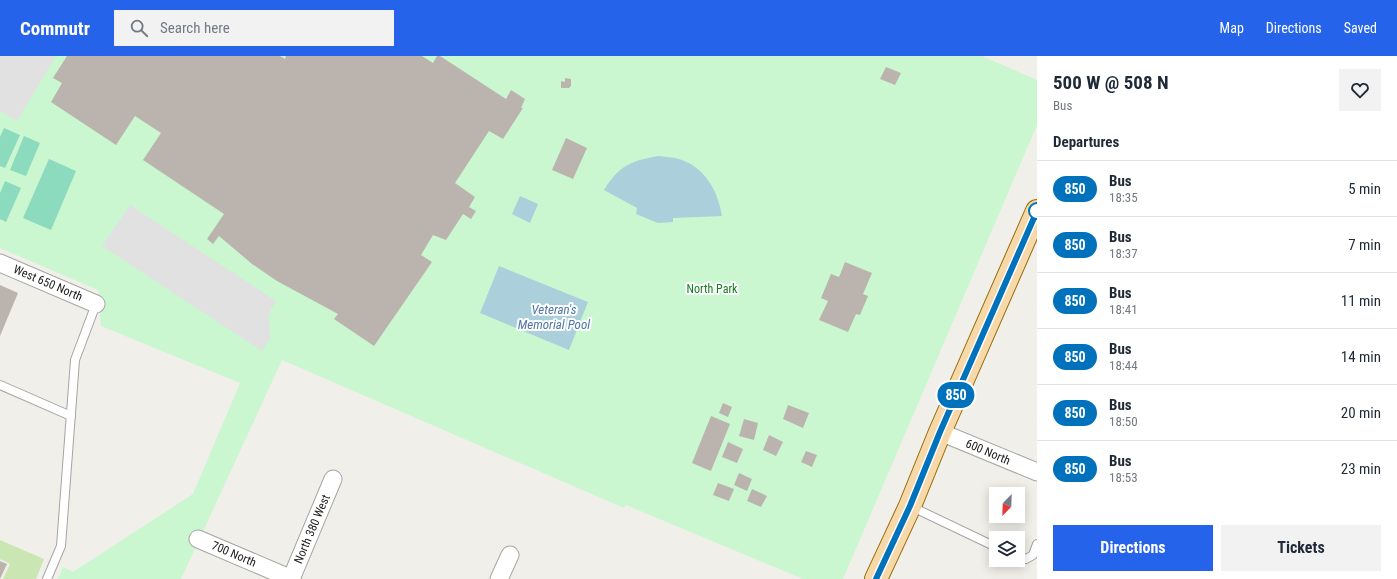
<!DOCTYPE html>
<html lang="en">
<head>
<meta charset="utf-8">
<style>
	:root { --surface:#fff; --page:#f2f2f3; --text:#1f2937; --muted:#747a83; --line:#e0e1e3; --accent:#2563eb }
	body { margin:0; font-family:"Roboto Condensed",sans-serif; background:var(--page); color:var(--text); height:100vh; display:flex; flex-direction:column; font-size:15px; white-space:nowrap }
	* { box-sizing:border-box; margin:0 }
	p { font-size:13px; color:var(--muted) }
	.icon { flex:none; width:22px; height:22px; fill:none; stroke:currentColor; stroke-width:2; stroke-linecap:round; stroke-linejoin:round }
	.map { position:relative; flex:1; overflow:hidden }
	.side { display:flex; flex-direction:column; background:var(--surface); width:360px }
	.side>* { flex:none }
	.badge { padding:0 8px; border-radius:13px; font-size:14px; line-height:26px }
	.needle { width:26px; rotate:203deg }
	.fabs { position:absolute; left:989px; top:431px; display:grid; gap:8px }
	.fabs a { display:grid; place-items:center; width:36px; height:36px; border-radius:0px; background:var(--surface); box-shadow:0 2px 10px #0003; font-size:20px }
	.map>.badge { position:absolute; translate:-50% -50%; box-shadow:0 0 0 2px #fff }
	h2 { padding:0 16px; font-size:15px; line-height:36px }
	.round { display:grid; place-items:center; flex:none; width:42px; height:42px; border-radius:0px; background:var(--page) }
	.headline { display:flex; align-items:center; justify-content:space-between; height:68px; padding:0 16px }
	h1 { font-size:19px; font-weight:700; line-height:30px }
	.cta { display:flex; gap:8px; margin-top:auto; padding:8px 16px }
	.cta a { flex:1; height:46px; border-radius:0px; background:var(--accent); color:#fff; font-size:16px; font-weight:700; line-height:46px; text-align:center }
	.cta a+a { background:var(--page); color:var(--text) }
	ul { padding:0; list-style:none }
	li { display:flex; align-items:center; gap:12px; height:56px; padding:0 16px; border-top:1px solid var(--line) }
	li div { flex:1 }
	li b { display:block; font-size:15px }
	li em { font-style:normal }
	li .badge { min-width:44px; font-weight:700; text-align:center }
	header { display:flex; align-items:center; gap:24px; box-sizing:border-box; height:56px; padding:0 20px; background:var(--accent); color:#fff }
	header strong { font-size:19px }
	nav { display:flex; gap:22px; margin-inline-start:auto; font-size:14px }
	.search { width:280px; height:36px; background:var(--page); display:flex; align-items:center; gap:10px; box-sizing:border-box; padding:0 14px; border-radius:0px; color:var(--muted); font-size:15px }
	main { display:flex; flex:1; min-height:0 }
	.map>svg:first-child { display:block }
</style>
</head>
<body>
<header>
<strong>Commutr</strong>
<div class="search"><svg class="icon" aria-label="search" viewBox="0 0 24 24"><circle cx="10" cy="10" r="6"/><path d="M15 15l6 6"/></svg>Search here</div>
<nav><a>Map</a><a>Directions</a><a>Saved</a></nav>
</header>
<main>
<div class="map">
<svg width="1037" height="523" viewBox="0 0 1037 523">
	<rect width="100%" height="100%" fill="#f1efe9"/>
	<polygon fill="#cae7b3" points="0,484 44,503 36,523 3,523 10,508 0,503"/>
	<polygon fill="#caf7cf" points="0,0 982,0 1037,24 1037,69 843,523 803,523 626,449 624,452 282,304 181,523 58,523 63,511 73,516 193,438 240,327 101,270 98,234 0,192"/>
	<g fill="#8cdbbf">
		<polygon points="4,72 20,79 5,112 0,110 0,81"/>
		<polygon points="24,80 40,87 26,120 10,114"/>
		<polygon points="49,103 76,115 51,174 23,162"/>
		<polygon points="5,125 21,132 6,166 0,163 0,137"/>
	</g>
	<g fill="#e1e1e1">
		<polygon points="0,0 56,0 17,65 4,57 0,56"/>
		<polygon points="130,149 276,245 269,257 270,283 262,295 102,190"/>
	</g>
	<g fill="#accfdc">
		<path d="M658,100c7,1 14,1 21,3 26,8 39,32 43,57l-49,2v4l-15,1 -22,-9 1,-6 -33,-18c15,-24 26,-29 54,-34z"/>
		<polygon points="520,140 538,148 530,167 512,158"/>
		<polygon points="499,210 588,246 569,294 480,257"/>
	</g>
	<g fill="#bbb4ae">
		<polygon points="67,0 280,0 285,3 286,0 422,0 433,7 437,0 440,0 506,43 511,34 525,43 521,52 523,52 503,83 489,75 455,127 475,141 469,151 476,155 471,163 463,158 446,184 433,179 421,199 432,206 374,290 334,263 338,258 277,225 252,208 219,180 213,188 207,183 224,158 143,104 161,77 135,60 116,89 51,46 62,27 53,22"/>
		<polygon points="886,11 901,17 895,29 880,23"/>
		<polygon points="565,22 571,23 571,30 569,32 561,32 561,25 565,26"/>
		<polygon points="566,82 587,92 573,123 552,114"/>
		<polygon points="845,206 872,217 863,238 868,240 860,259 856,258 848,276 819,264 828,245 821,242 831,218 839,221"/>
		<polygon points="0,229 18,237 0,280"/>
		<polygon points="723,347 732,351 728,361 719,357"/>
		<polygon points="788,349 809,357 803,372 783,363"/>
		<polygon points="711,360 730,368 711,415 692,407"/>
		<polygon points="744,363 758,367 754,384 739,380"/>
		<polygon points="769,379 783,386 776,400 763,394"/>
		<polygon points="728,386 743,393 737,407 722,401"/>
		<polygon points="806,395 817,399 812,411 801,406"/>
		<polygon points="739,417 752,423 747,435 734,429"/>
		<polygon points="718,427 734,433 729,445 713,439"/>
		<polygon points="752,433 767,440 761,451 747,445"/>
		<polygon points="0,505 7,508 0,523"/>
	</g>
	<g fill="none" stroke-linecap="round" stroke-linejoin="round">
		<defs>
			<g id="lane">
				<polyline points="0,329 71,360"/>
				<polyline points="910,450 996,491"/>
				<polyline points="1018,500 1026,503 1033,499 1037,488"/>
				<polyline points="47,523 61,490 75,304 96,248"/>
			</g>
			<g id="street">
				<polyline points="0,207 96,248"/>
				<polyline points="940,376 1037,416"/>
				<polyline points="198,483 292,523"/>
				<polyline points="291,523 333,423"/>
				<polyline points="499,523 510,499"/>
			</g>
			<polyline id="primary" points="876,523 910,450 940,376 1037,155"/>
		</defs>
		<use href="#lane" stroke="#a5a5a5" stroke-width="10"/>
		<use href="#street" stroke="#a5a5a5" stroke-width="19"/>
		<use href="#primary" stroke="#966d09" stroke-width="24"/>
		<use href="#lane" stroke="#fff" stroke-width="8"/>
		<use href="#street" stroke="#fff" stroke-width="17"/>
		<use href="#primary" stroke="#f7d8a8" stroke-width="22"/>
	</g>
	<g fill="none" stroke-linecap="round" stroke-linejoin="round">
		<defs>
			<polyline id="line" points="876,523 910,450 940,376 1037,155"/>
		</defs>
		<use href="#line" stroke="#fff" stroke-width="9"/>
		<use href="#line" stroke="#0072bc" stroke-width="6"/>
	</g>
	<circle fill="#fff" stroke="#0072bc" stroke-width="2" cx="1037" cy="155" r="8"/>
	<g text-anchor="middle" stroke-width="4" stroke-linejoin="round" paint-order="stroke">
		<g font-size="12" fill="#212121" stroke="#fff">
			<text transform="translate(48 227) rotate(23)" y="4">West 650 North</text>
			<text transform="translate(988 396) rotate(23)" y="4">600 North</text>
			<text transform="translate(312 473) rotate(-67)" y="4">North 380 West</text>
			<text transform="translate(234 498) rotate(23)" y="4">700 North</text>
		</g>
		<g font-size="12" fill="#137c20" stroke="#fff">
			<text x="712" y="237">North Park</text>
		</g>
		<g font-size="13" font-style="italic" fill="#4f77a5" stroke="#fff">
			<text x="554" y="258">Veteran's<tspan x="554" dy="15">Memorial Pool</tspan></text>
		</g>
	</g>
</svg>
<div class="fabs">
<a><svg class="needle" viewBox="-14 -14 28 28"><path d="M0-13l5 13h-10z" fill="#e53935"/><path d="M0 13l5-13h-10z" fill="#747a83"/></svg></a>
<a><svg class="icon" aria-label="layers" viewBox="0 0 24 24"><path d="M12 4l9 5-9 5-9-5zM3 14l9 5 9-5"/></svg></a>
</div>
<b class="badge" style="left:956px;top:339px;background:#0072bc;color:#fff">850</b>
</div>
<section class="side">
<div class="headline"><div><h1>500 W @ 508 N</h1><p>Bus</p></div><a class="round"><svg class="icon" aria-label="heart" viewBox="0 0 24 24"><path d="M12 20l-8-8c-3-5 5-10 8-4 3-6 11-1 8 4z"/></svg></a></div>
<h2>Departures</h2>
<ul>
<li><span class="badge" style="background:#0072bc;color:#fff">850</span><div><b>Bus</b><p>18:35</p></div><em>5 min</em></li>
<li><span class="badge" style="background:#0072bc;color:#fff">850</span><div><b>Bus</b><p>18:37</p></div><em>7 min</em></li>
<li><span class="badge" style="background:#0072bc;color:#fff">850</span><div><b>Bus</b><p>18:41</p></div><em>11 min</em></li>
<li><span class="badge" style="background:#0072bc;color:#fff">850</span><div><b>Bus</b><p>18:44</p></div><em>14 min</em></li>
<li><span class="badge" style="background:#0072bc;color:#fff">850</span><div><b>Bus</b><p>18:50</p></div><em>20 min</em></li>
<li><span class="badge" style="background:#0072bc;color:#fff">850</span><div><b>Bus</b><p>18:53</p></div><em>23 min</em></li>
</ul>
<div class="cta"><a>Directions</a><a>Tickets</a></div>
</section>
</main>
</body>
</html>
